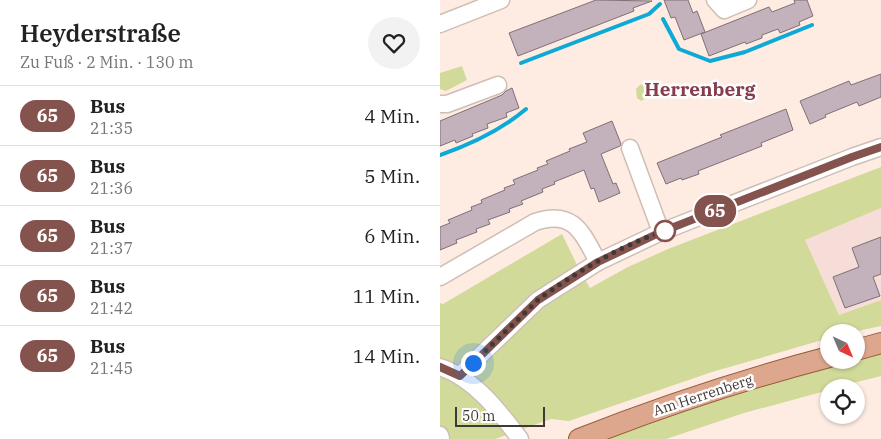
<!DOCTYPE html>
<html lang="de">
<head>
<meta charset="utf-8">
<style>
	:root { --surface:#fff; --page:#f2f2f2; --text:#222; --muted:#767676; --line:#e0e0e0 }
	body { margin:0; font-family:"IBM Plex Serif",serif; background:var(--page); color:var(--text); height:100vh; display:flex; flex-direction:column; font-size:19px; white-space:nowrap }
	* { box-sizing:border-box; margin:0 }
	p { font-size:16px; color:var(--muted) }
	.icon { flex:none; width:28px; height:28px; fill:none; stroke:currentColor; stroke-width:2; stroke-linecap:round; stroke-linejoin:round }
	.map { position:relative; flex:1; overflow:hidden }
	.side { display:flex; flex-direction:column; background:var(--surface); width:440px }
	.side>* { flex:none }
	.badge { padding:0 10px; border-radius:16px; font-size:18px; line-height:32px }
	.needle { width:32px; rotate:136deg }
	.controls { position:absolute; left:380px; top:324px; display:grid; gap:10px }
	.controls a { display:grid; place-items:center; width:45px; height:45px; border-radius:50%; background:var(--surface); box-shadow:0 1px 4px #0004; font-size:25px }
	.scale { position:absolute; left:15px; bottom:12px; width:90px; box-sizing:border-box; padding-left:5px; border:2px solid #3f3834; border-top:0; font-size:14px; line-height:18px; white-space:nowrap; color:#3f3834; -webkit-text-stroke:4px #fdfdfd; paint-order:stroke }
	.you { position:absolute; width:25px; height:25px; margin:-12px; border:4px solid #fff; border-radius:50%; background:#1a73e8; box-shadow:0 0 0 8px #1a73e833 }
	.map>.badge { position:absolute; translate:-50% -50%; box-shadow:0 0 0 2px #fff }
	.round { display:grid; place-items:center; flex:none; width:52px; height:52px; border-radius:26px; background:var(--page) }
	.summary { display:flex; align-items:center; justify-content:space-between; height:85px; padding:0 20px }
	h1 { font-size:24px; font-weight:600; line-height:38px }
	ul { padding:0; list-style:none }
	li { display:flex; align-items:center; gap:15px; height:60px; padding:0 20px; border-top:1px solid var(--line) }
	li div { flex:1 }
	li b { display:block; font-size:19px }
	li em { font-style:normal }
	li .badge { min-width:55px; font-weight:700; text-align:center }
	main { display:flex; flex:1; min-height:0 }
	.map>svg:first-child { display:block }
</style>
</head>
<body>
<main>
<section class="side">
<div class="summary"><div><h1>Heyderstraße</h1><p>Zu Fuß · 2 Min. · 130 m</p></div><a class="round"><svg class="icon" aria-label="heart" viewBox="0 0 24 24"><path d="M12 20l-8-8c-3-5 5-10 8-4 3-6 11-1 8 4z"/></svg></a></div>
<ul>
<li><span class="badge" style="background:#85534e;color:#fff">65</span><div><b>Bus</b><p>21:35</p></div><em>4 Min.</em></li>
<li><span class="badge" style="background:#85534e;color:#fff">65</span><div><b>Bus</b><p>21:36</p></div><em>5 Min.</em></li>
<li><span class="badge" style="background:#85534e;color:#fff">65</span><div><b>Bus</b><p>21:37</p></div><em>6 Min.</em></li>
<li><span class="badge" style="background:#85534e;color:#fff">65</span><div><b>Bus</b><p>21:42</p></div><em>11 Min.</em></li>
<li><span class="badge" style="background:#85534e;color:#fff">65</span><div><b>Bus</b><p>21:45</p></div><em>14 Min.</em></li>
</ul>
</section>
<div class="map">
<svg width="441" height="439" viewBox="0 0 441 439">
	<rect width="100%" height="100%" fill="#feece2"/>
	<polygon fill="#f6ddd7" points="441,208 441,300 399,315 365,240"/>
	<g fill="#d2da9a">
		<polygon points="22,66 27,80 6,91 0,89 0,73"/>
		<polygon points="205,83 210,84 212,91 208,97 201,101 197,98 196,89 200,85"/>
		<polygon points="441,167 441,208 365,240 399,315 441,300 441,326 413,332 389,332 389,338 272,372 129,421 111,419 55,439 0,439 0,303 3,304 122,234 139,269 150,288 188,267 228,249"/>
		<path d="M441,351v25l-44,11 -8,1v2l-85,23 -78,26h-62c81,-29 162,-55 245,-79h7v-2z"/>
	</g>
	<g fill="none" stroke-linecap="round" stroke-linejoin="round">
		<g stroke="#0fa9d6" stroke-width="4">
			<polyline points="223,19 239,49 270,61 305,52 372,25"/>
			<polyline points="81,63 209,14 220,4"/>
			<path d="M0,155c32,-11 60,-24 86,-46"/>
		</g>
	</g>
	<g fill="#c3b1bb" stroke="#7f6f77">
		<polygon points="156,0 212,1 193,8 194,11 78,56 69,33"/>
		<polygon points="224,0 248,0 253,13 257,11 265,32 244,40 235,17 231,18"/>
		<polygon points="354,0 367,0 373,16 359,22 360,25 340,33 338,29 322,35 322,38 306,44 305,42 269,56 261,34 329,7 332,12 355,3"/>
		<polygon points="441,74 441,97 419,106 417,102 385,115 386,117 370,124 360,101 409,81 411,85"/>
		<polygon points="72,88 79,108 66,113 67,117 47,124 48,128 32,134 33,136 16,143 15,140 0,146 0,121 62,95 66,91"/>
		<polygon points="346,109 353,130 321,143 322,146 258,171 259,174 242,180 241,178 226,184 217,163 282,137 280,135"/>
		<polygon points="172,121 181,144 180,146 161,154 173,184 176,183 180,193 159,202 154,188 151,189 144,170 114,182 115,184 102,189 103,192 81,201 83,204 69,209 70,212 48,220 50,224 36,229 37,232 16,240 17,243 0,250 0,227 10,223 8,220 32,210 31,207 42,203 41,200 65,190 64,188 75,184 73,180 98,170 97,168 108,164 106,161 130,151 129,149 147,142 143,133"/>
		<polygon points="441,237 441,274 433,277 440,296 405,308 393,277 419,267 412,248"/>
	</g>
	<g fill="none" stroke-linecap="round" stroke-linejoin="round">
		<defs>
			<g id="minor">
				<polyline points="275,0 284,10 308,0"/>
				<polyline points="0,24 61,0"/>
				<polyline points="0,104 7,104 58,85"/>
				<polyline points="190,148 221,232"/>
				<path d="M0,277l95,-55c38,-13 47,10 63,40"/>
				<path d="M0,367c34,11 59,44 80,72"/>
				<polyline points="20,375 98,300 158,262 221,232 412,157 441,147"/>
				<polyline points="0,435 1,439"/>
			</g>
			<g id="major">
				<polyline points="416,350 441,343"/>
				<path d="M139,439c81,-32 166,-60 250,-82"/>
			</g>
		</defs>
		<use href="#minor" stroke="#cfbeb4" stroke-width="19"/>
		<use href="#major" stroke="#955a3c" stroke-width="22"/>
		<use href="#minor" stroke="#fff" stroke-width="16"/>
		<use href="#major" stroke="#dca78d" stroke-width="20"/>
	</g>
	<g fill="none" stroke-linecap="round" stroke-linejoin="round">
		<defs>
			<polyline id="line" points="0,367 20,376 98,300 158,262 221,232 412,157 441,147"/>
		</defs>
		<use href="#line" stroke="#fff" stroke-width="11"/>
		<use href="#line" stroke="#85534e" stroke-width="8"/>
		<path stroke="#3f3834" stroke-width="5" stroke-dasharray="0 9" d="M33,363l65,-63c33,-25 87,-57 127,-69"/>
	</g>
	<circle fill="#fff" stroke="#85534e" stroke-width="2.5" cx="225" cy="231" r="10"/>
	<g text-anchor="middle" stroke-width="5" stroke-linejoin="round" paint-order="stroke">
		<g font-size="14" fill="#3f3834" stroke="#fdfdfd">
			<text transform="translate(263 395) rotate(-18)" y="5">Am Herrenberg</text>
		</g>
		<g font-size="19" font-weight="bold" fill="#853d4d" stroke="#fdfdfd">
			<text x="260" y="96">Herrenberg</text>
		</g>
	</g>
</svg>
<div class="controls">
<a><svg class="needle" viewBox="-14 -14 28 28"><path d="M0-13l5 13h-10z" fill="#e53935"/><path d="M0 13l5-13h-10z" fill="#767676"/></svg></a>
<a><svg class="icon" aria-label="locate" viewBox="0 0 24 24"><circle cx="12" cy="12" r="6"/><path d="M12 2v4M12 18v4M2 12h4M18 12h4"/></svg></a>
</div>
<div class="scale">50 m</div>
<div class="you" style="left:33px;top:363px"></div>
<b class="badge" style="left:275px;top:211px;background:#85534e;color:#fff">65</b>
</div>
</main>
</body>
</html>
